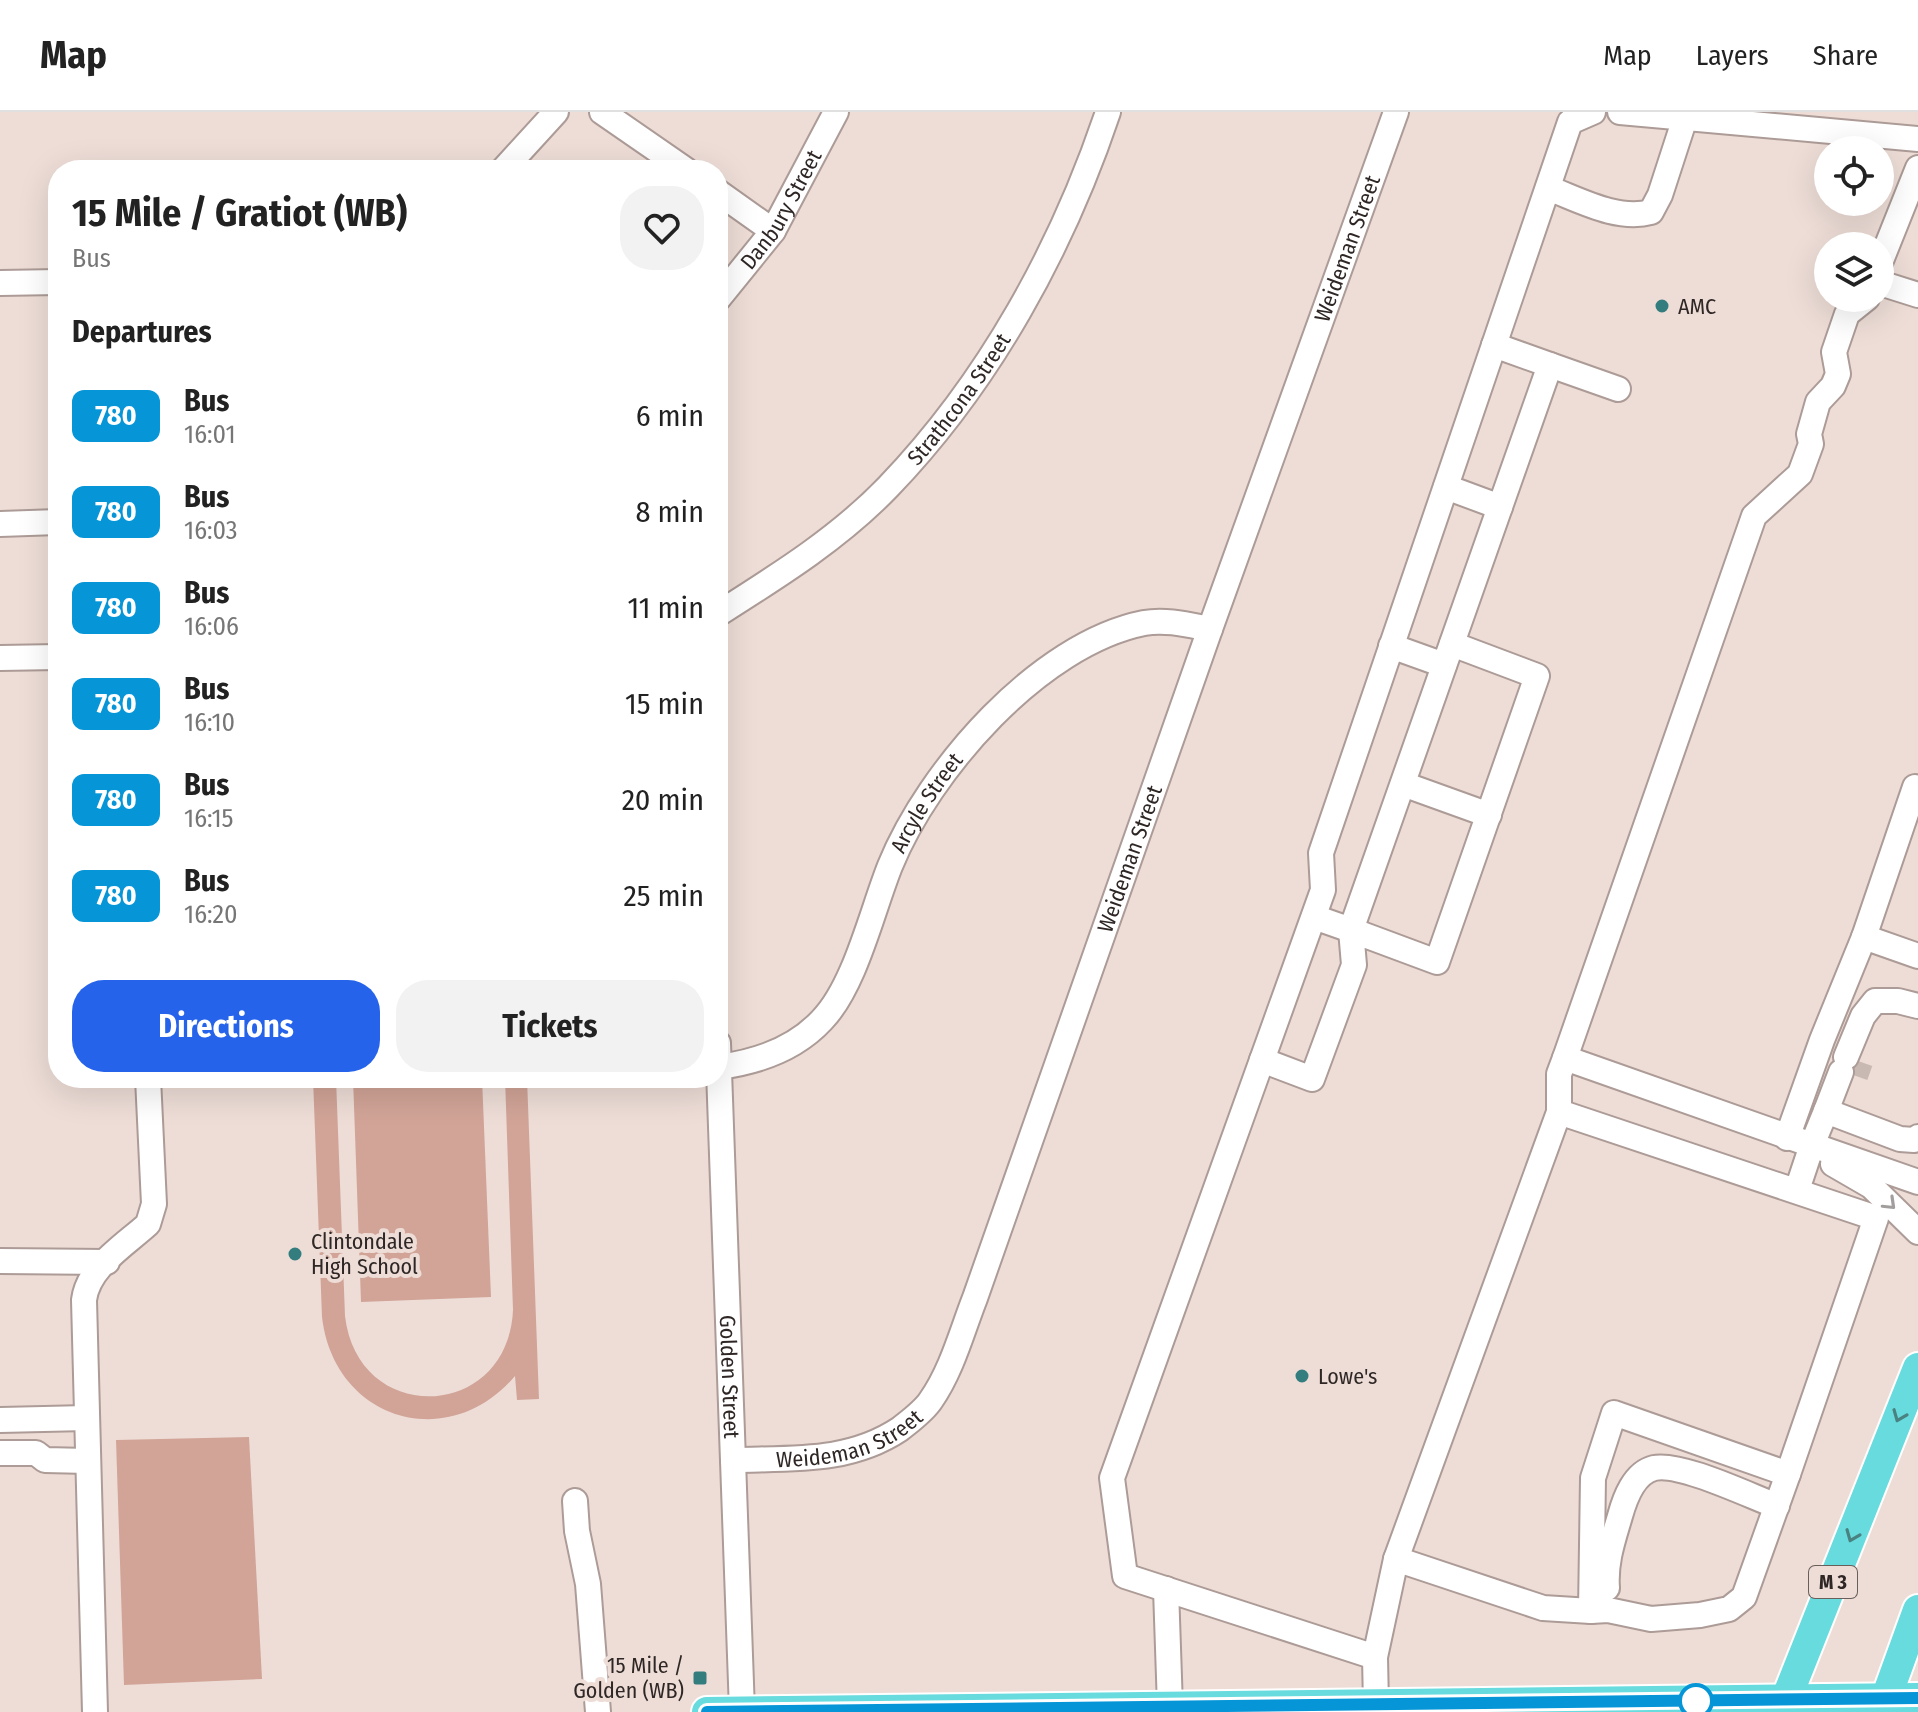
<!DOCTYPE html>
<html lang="en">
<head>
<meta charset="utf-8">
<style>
	:root { --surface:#fff; --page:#f2f2f2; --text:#222; --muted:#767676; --line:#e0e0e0; --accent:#2563eb }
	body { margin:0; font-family:"Fira Sans Condensed",sans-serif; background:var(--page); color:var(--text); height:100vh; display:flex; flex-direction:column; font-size:30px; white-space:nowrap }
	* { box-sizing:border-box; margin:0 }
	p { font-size:26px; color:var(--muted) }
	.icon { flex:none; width:44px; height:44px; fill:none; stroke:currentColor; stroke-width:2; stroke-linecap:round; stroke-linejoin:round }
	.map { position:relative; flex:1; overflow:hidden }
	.sheet { position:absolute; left:48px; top:48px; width:680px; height:928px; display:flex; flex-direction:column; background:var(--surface); border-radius:32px; box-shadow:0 8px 32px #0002 }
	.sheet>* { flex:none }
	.badge { padding:0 16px; border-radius:12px; font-size:28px; line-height:52px }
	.tools { position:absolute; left:1814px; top:24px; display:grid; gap:16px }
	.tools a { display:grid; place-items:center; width:80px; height:80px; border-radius:50%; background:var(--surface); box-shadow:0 8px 32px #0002; font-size:40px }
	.map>.badge { position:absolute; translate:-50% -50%; box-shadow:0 0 0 4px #fff }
	h2 { padding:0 24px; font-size:30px; line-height:72px }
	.round { display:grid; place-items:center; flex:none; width:84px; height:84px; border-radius:32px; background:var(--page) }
	.overview { display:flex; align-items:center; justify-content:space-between; height:136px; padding:0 24px }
	h1 { font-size:38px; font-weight:700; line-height:60px }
	.action { display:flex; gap:16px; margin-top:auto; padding:16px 24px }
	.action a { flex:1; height:92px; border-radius:32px; background:var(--accent); color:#fff; font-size:32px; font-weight:700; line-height:92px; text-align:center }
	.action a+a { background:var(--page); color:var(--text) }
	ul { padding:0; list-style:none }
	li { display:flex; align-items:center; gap:24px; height:96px; padding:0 24px }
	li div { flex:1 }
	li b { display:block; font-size:30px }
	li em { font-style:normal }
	li .badge { min-width:88px; font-weight:700; text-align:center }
	header { display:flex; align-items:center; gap:48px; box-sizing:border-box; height:112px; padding:0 40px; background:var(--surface); border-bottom:2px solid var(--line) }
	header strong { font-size:38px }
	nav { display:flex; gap:44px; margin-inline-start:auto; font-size:28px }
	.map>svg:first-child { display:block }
</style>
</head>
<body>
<header>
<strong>Map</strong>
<nav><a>Map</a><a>Layers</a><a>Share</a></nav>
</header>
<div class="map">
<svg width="1918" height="1600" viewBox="0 0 1918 1600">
	<rect width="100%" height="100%" fill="#eeddd7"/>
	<g fill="#d1a497">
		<path d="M313,966h23l9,238c13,111 163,105 168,-6l-8,-232h22l12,321 -22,1 -2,-24c-67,79 -181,44 -193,-59z"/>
		<polygon points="353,966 482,966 491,1185 361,1190"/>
		<polygon points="249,1325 262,1567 124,1573 116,1328"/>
	</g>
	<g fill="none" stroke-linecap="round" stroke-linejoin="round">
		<polyline stroke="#c8b9b3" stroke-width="24" stroke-dasharray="24 12" stroke-linecap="butt" points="1856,964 1861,950"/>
		<defs>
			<g id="minor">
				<polyline points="602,0 686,58"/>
				<polyline points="1620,0 1918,27"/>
				<polyline points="503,58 556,0"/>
				<path d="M1548,76c32,12 69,33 103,24l9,-17 25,-77"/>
				<polyline points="718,80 773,119"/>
				<polyline points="1880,151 1918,56"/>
				<polyline points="0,171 58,170"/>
				<polyline points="1880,171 1918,183"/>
				<polyline points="1867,186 1847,202 1834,240 1838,262 1833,274 1818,290 1809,322 1811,332 1800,362 1754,404 1565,946 1812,1033 1826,999 1900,1027 1914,1028 1918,1025"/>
				<path id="s1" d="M718,187l55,-68 63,-119"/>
				<polyline points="1550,253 1618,277"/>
				<polyline points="1446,375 1500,395"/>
				<polyline points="0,412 58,410"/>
				<path id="s2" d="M718,502c60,-38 121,-76 170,-127 101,-105 174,-238 220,-375"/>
				<polyline points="1391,534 1444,553"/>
				<polyline points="0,546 58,545"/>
				<polyline points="1403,672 1489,703"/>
				<polyline points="1314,805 1351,818 1550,253 1494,233"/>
				<polyline points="1864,825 1918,844"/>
				<path id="s3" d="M718,931l24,668"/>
				<polyline points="1846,945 1863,904 1875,889 1898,889 1918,894"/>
				<polyline points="1262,948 1312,967 1354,853 1351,818 1437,850 1537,564 1452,532"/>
				<path id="s4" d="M719,955c38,-5 76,-18 103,-47 33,-34 50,-109 68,-154 39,-96 149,-222 254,-243 22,-4 45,2 66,6"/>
				<polyline points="1826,999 1841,960"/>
				<polyline points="1787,1026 1822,928 1864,825 1915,675 1918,676"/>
				<polyline points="1833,1052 1871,1074 1918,1120"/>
				<polyline points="1797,1078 1812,1033 1918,1070"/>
				<polyline points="0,1149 107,1150"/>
				<polyline points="0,1308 87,1306"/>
				<polyline points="0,1341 36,1341 45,1348 88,1349"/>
				<path id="s5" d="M733,1348c60,-2 116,3 167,-31 10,-8 24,-18 31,-29 21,-30 31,-69 44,-102l235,-669 186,-517"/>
				<polyline points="575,1389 577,1419 588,1472 598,1600"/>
				<polyline points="1396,1447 1559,1000 1559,962 1565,946"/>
				<path d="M1607,1476c-2,-26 6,-48 13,-72 5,-18 14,-43 34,-48 26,-6 96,28 123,38"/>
				<polyline points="1166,1477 1170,1595"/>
				<polyline points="1591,1499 1608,1498 1651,1507 1700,1503 1729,1497 1744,1485 1788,1362"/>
				<polyline points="1375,1545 1396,1447 1543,1496 1591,1499 1593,1366 1614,1301 1788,1362 1876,1106 1559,1000"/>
				<polyline points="1376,1593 1375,1545 1125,1464 1112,1366 1323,778 1321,741 1570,10 1593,0"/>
				<path d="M95,1600l-11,-412c4,-33 41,-55 64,-76l6,-20 -6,-126"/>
			</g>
			<g id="major">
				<polyline points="707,1600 1918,1586"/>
				<polyline points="1781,1600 1918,1256"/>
				<polyline points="1881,1600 1918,1498"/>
			</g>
		</defs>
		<use href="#minor" stroke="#ac9b96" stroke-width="28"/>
		<use href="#major" stroke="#fff" stroke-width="34"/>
		<use href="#minor" stroke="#fff" stroke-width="24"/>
		<use href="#major" stroke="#67dbdd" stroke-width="30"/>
	</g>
	<defs><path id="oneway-chevron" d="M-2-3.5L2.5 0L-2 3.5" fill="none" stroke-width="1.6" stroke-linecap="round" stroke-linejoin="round" transform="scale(2)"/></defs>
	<use stroke="#a19e9d" href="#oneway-chevron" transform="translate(1890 1092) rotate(44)"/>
	<g stroke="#4a8181">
		<use href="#oneway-chevron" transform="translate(1899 1304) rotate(112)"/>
		<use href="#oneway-chevron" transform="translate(1852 1424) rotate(112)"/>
	</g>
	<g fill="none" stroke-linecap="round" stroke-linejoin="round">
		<defs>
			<polyline id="line" points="707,1600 1918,1586"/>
		</defs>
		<use href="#line" stroke="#fff" stroke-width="18"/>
		<use href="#line" stroke="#0696d7" stroke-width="12"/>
	</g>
	<g fill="#347d7e" stroke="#eeddd7" stroke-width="3">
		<circle cx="1662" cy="194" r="8"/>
		<circle cx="295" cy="1142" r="8"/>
		<circle cx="1302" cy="1264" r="8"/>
		<rect x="692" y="1558" width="16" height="16" rx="4"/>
	</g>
	<circle fill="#fff" stroke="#0696d7" stroke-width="4" cx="1696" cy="1589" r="16"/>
	<g text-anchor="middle" stroke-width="8" stroke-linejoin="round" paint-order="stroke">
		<rect fill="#eeddd7" stroke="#685e5a" stroke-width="2" x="1809" y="1454" width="48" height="32" rx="6"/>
		<g font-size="20" font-weight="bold" fill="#2e2725">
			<text x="1833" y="1477">M 3</text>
		</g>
		<g font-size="22" fill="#2e2725" stroke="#eeddd7">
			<text dy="8" stroke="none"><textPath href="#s1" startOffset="110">Danbury Street</textPath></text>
			<text dy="8" stroke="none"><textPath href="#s5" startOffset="1440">Weideman Street</textPath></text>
			<text dy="8" stroke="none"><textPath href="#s2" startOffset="326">Strathcona Street</textPath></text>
			<text dy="8" stroke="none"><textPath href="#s4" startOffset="358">Arcyle Street</textPath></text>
			<text dy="8" stroke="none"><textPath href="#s5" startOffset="792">Weideman Street</textPath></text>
			<text dy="8" stroke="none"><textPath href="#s3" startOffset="334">Golden Street</textPath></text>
			<text dy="8" stroke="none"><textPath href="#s5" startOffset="120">Weideman Street</textPath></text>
		</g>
		<g font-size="22" fill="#2e2725" stroke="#eeddd7" text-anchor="start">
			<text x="1678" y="202">AMC</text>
			<text x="311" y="1137">Clintondale<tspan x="311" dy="25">High School</tspan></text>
			<text x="1318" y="1272">Lowe's</text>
			<text x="684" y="1561" text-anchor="end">15 Mile /<tspan x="684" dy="25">Golden (WB)</tspan></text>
		</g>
	</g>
</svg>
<div class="tools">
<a><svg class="icon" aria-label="locate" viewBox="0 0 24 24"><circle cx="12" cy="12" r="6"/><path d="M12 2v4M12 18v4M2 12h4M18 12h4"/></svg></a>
<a><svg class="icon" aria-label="layers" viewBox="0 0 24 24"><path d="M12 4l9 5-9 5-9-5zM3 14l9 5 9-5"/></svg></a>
</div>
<section class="sheet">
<div class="overview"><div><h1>15 Mile / Gratiot (WB)</h1><p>Bus</p></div><a class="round"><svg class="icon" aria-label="heart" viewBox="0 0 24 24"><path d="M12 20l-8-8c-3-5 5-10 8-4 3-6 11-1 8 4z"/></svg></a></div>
<h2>Departures</h2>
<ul>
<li><span class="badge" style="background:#0696d7;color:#fff">780</span><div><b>Bus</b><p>16:01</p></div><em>6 min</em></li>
<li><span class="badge" style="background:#0696d7;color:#fff">780</span><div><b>Bus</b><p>16:03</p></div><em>8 min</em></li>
<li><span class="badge" style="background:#0696d7;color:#fff">780</span><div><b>Bus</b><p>16:06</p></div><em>11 min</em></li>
<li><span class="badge" style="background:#0696d7;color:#fff">780</span><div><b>Bus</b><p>16:10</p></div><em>15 min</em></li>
<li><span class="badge" style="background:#0696d7;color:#fff">780</span><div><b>Bus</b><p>16:15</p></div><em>20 min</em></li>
<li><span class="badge" style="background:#0696d7;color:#fff">780</span><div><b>Bus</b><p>16:20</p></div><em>25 min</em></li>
</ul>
<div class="action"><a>Directions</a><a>Tickets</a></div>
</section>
</div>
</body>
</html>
